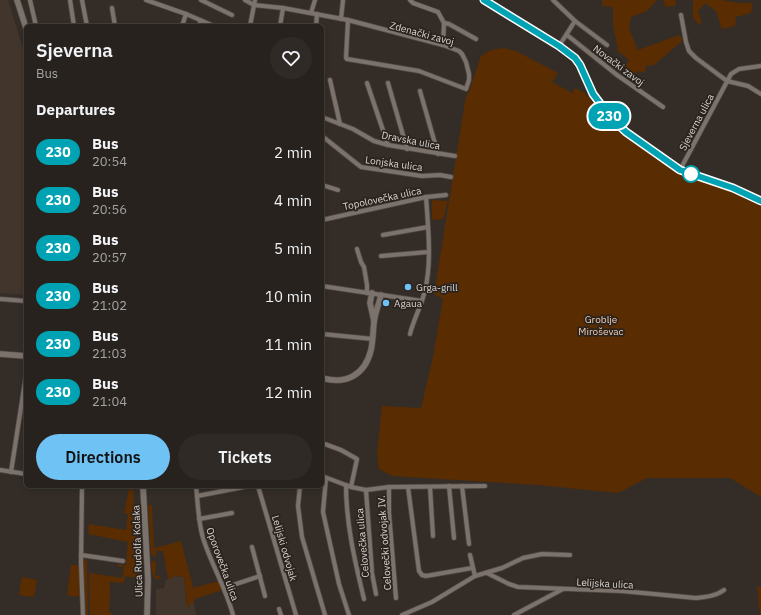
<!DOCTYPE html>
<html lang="en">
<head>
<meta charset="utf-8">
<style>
	:root { --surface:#27221d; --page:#2f2a26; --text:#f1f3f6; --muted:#a4a4a4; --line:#433f3b; --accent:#6fc2f4 }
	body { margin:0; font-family:"IBM Plex Sans",sans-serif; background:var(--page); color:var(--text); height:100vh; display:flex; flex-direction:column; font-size:15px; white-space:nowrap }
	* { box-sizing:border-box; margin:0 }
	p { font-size:13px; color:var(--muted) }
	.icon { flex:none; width:22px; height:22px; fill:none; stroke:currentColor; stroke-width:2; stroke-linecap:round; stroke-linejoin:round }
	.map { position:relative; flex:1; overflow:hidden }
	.sheet { position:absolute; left:24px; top:24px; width:300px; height:464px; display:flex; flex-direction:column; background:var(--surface); border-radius:6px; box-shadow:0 2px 6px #0003,0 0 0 1px var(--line) }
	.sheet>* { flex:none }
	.badge { padding:0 8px; border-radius:13px; font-size:14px; line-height:26px }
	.map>.badge { position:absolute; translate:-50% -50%; box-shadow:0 0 0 2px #fff }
	h2 { padding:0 12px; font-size:15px; line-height:36px }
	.round { display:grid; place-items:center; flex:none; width:42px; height:42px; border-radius:21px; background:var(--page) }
	.overview { display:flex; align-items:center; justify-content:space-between; height:68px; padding:0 12px }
	h1 { font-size:19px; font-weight:600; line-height:30px }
	.action { display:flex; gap:8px; margin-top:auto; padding:8px 12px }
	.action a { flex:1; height:46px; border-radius:24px; background:var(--accent); color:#111; font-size:16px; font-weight:600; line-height:46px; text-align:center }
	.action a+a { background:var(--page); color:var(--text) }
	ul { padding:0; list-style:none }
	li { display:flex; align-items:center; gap:12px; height:48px; padding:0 12px }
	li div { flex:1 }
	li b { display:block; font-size:15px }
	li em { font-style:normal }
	li .badge { min-width:44px; font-weight:700; text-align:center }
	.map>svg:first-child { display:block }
</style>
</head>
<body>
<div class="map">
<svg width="761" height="615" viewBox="0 0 761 615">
	<rect width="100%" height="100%" fill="#342d27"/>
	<g fill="#42352c">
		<polygon points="0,0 8,0 26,58 26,134 23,134 26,135 26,295 0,293"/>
		<polygon points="175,576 184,577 186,603 194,603 196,615 156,615 156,589 164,588 166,580"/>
	</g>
	<g fill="#592c01">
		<polygon points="602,0 657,0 647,11 631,17 629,29 638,50 679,35 683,40 654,65 646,66 645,73 638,71 635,75 622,73 629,60 618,51 613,24 613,7 602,6"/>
		<polygon points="663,0 676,0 675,6 666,7"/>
		<polygon points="693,0 721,0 739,3 753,3 751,13 736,17 735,26 722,29 716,11 705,3 698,11 701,19 701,26 693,18"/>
		<polygon points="504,48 516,51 558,73 552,82 572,93 575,88 585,93 619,131 682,175 714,184 761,205 761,497 730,478 647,478 618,493 538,485 392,476 379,469 377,453 382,406 421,408 433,357 443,299 434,294 466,96 469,92 481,56 491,50"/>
		<polygon points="432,200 448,201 443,219 432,220"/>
		<polygon points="129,489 133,490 140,579 125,576 124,583 110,582 110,594 113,594 110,595 109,612 112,613 112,615 90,615 89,574 90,573 122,578 124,567 117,566 118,564 126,566 128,542 88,534 89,524 126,530 128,514 124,513"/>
		<polygon points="148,505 152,505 154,548 181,541 193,587 192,588 219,581 223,590 194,599 194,603 190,603 190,607 187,607 184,577 175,576 168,579 163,551 156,551 155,557 151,555"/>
		<polygon points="85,559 87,560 88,615 86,615 83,562"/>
		<polygon points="153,560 156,563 155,576 159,576 161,579 156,579 152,574 151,563"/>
		<polygon points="71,565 78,565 79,567 80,595 77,597 67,595"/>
		<polygon points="22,577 37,580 34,597 19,595"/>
		<polygon points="757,586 761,587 761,615 760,615"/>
	</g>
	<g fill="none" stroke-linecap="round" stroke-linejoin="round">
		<defs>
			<g id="street">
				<polyline points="30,0 36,26"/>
				<polyline points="70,0 74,26"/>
				<polyline points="82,0 87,26"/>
				<polyline points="146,0 186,14 214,26"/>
				<polyline points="201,0 232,15"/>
				<polyline points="245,0 254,5 283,8 348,20 443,45 459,51 462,54 466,62 469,74 469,80 466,89 419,71 347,59 346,58 348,20"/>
				<polyline points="410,0 413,3 438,12 444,23 443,45"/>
				<polyline points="553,0 575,21 607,45"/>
				<polyline points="112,8 115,26"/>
				<polyline points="311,13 315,0"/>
				<polyline points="681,15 686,42 689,51 696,58 727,81 748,86 761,94"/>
				<polyline points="341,19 343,0"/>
				<polyline points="444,23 449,24 476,39"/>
				<polyline points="182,26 186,14"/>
				<polyline points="200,26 200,20"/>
				<polyline points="250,26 255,0"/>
				<polyline points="280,26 283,8"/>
				<polyline points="316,26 317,14"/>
				<polyline points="567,35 617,75 663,107"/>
				<polyline points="559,46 575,21"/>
				<polyline points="330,80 340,124"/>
				<polyline points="367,83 388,145"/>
				<polyline points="388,83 407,149"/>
				<polyline points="420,91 438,154"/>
				<polyline points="322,117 353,129 374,141 388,145 455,156"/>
				<polyline points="322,136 361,167 422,176 440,175 451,177"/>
				<polyline points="680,170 731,74 739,69 761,66"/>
				<polyline points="322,185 338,190"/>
				<polyline points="322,220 426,197 446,195"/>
				<polyline points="383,235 428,227"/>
				<polyline points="357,249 361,262 364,267 367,285 367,293"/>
				<polyline points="381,256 428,252"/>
				<polyline points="322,286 422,301"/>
				<polyline points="0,299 26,301"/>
				<polyline points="322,334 373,339"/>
				<path d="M410,334c4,-16 12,-29 15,-44 7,-27 3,-65 1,-93"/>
				<polyline points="322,443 341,450 357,459 351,487"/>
				<polyline points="0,470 26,474"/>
				<polyline points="11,472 26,375"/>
				<polyline points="322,476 351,487 366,490 389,487 485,486"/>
				<polyline points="326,478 323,512 339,584 349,615"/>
				<path d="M346,485c0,39 9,77 18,114"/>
				<polyline points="82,486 81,563 83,615"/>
				<path d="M196,486c2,17 2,35 7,52 8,26 23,50 30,77"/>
				<polyline points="258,486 296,615"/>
				<polyline points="300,486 298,506 302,537 325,615"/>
				<polyline points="449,486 454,538"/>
				<polyline points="462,486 469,544"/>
				<polyline points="389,487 389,513 396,598"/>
				<polyline points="408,487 419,571 422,575 426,576 472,568"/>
				<polyline points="430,487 433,536"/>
				<polyline points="366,490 372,573 376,594"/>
				<polyline points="197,496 249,486"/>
				<polyline points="199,519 232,513"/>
				<polyline points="252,547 265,596"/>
				<polyline points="81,555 123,561"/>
				<polyline points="470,555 475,576"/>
				<path d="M487,573l22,11 9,3 104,4 74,7c10,-1 20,-2 28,-8"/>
				<polyline points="224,588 260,576"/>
				<polyline points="279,609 281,615"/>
				<polyline points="402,615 432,602 475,576 502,568 523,558 542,554 570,555"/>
				<polyline points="514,615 563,589"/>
			</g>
			<g id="secondary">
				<polyline points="17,0 26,28"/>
				<polyline points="484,0 559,46 575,58 580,65 593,94 611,118 626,132 680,170 733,188 761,201"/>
				<polyline points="372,293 370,303 374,321"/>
				<polyline points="0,354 26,356"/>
				<path d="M322,378c24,7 43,-3 49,-28 2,-9 2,-19 3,-28 1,-9 5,-18 7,-27"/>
				<polyline points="143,486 148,580 147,615"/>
			</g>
		</defs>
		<use href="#street" stroke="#514a46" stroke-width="5.5"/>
		<use href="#secondary" stroke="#514a46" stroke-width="7"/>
		<use href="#street" stroke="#7b726c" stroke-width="4"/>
		<use href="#secondary" stroke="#7b726c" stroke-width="5.5"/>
	</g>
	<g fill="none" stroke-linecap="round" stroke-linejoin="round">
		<defs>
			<polyline id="line" points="484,0 559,46 575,58 580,65 593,94 611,118 626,132 680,170 733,188 761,201"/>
		</defs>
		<use href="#line" stroke="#fff" stroke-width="9"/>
		<use href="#line" stroke="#00a3b4" stroke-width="6"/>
	</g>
	<circle fill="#fff" stroke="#00a3b4" stroke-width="2" cx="691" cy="174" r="8"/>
	<g fill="#6fc2f4" stroke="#2a231e" stroke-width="1.5">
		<circle cx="408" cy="287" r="4"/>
		<circle cx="386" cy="303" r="4"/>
	</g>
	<g text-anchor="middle" stroke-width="3.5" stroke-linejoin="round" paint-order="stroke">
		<g font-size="10" fill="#d9d4d1" stroke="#2a231e">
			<text transform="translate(422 33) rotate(15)" y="4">Zdenački zavoj</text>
			<text transform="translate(619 65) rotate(37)" y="4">Novački zavoj</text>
			<text transform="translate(696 122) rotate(-62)" y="4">Sjeverna ulica</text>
			<text transform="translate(411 140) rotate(11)" y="4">Dravska ulica</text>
			<text transform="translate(394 163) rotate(8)" y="4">Lonjska ulica</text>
			<text transform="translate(382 198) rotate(-12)" y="4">Topolovečka ulica</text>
			<text transform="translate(362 543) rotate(-95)" y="4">Celovečka ulica</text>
			<text transform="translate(384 543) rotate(-94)" y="4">Celovečki odvojak IV.</text>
			<text transform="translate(285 548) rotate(74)" y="4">Lelijski odvojak</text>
			<text transform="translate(137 551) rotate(-92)" y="4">Ulica Rudolfa Kolaka</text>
			<text transform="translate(223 564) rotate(70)" y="4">Oporovečka ulica</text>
			<text transform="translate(605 583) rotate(3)" y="4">Lelijska ulica</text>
		</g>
		<g font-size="10" fill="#d9d4d1" stroke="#2a231e" text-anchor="start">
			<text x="416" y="291">Grga-grill</text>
			<text x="394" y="307">Agaua</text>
		</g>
		<g font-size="10" fill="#f3cfb5" stroke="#2a231e">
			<text x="601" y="323">Groblje<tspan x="601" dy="12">Miroševac</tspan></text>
		</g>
	</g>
</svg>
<b class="badge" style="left:609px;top:116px;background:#00a3b4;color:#fff">230</b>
<section class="sheet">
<div class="overview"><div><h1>Sjeverna</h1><p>Bus</p></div><a class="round"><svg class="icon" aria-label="heart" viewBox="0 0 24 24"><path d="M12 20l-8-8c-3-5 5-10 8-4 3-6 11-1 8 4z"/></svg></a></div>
<h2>Departures</h2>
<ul>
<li><span class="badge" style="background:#00a3b4;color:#fff">230</span><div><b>Bus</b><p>20:54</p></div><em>2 min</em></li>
<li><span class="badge" style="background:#00a3b4;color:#fff">230</span><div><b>Bus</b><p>20:56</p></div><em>4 min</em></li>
<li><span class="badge" style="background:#00a3b4;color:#fff">230</span><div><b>Bus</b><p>20:57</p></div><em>5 min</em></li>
<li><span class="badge" style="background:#00a3b4;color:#fff">230</span><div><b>Bus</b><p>21:02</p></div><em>10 min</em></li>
<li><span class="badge" style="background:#00a3b4;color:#fff">230</span><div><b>Bus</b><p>21:03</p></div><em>11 min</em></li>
<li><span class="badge" style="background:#00a3b4;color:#fff">230</span><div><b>Bus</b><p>21:04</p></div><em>12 min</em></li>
</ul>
<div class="action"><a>Directions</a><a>Tickets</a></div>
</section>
</div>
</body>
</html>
